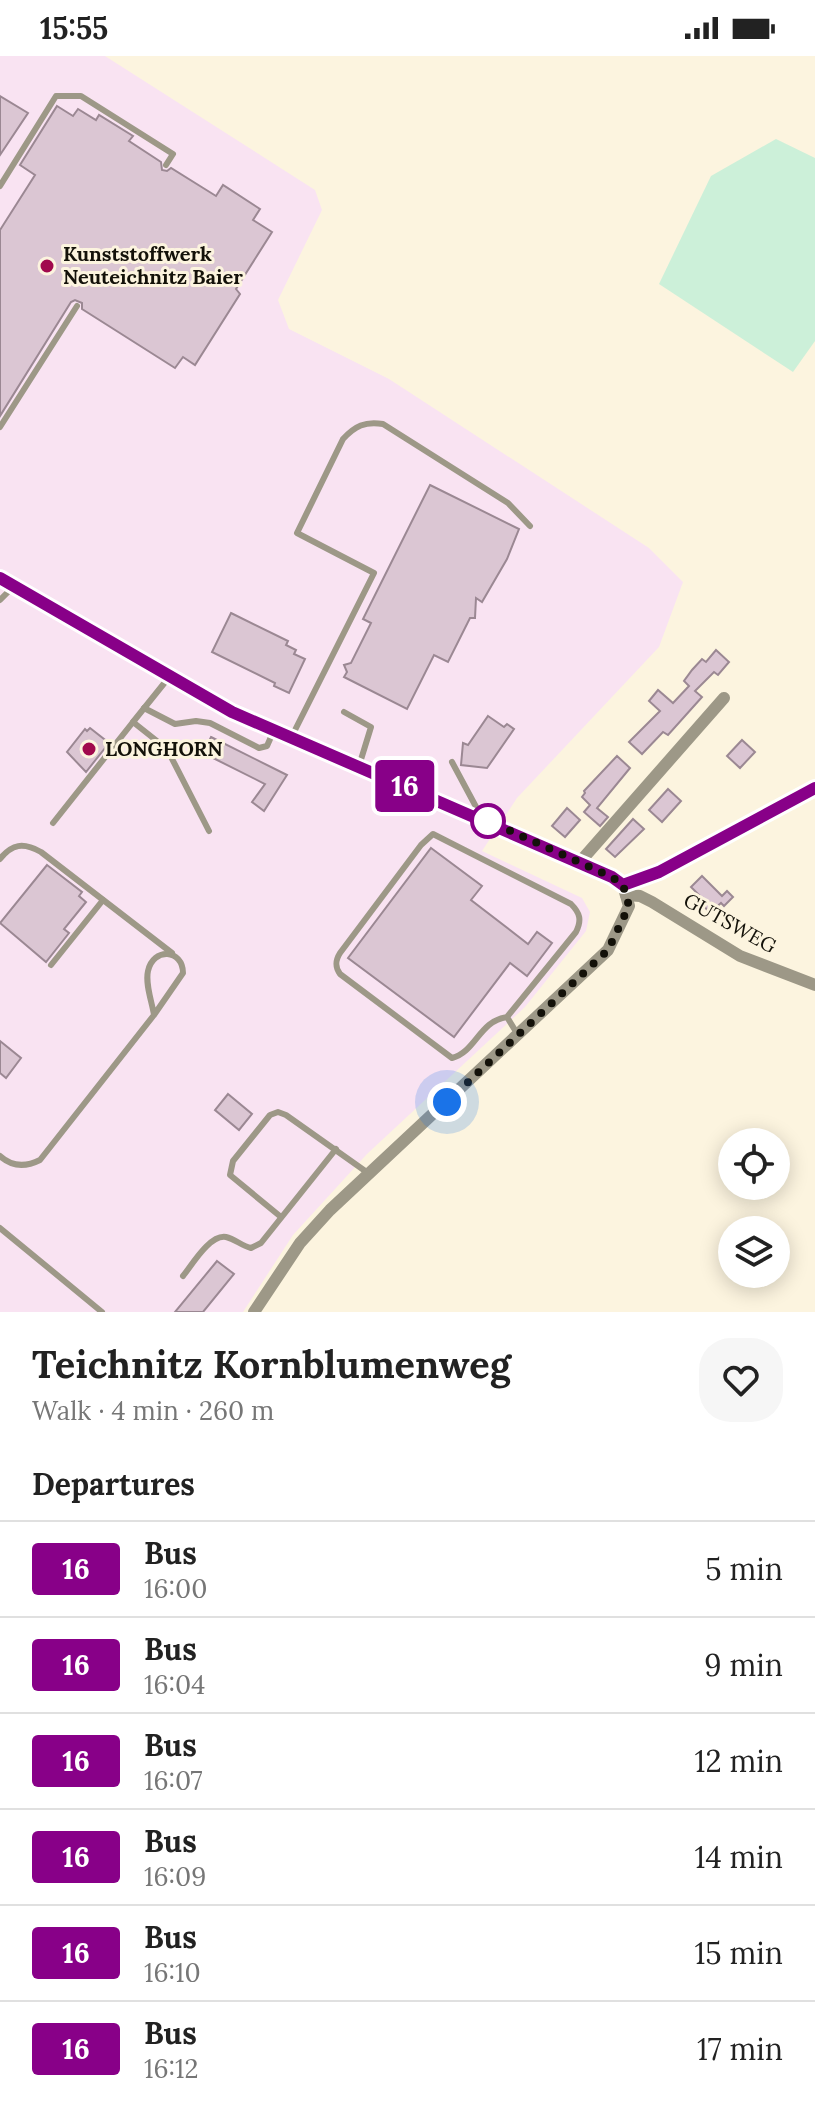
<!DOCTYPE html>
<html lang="en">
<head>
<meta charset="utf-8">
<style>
	:root { --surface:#fff; --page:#f6f6f6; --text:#222; --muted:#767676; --line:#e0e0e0 }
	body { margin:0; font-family:Lora,serif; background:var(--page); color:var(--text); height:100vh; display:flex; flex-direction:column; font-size:30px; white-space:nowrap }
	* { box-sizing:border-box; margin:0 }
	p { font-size:26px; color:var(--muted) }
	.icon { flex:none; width:44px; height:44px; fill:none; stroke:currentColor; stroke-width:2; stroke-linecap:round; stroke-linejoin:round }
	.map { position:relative; height:1256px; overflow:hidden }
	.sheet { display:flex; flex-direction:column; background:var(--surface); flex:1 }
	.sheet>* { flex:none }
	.badge { padding:0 16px; border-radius:6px; font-size:28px; line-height:52px }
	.fabs { position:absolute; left:718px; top:1072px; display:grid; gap:16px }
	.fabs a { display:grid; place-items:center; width:72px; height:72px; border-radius:50%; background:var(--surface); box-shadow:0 4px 20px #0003; font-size:40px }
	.you { position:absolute; width:40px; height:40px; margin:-20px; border:6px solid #fff; border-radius:50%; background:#1a73e8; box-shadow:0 0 0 12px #1a73e833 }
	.map>.badge { position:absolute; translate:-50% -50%; box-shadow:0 0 0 4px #fff }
	h2 { padding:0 32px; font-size:30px; line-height:72px }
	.round { display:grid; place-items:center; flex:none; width:84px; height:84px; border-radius:32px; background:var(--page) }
	.headline { display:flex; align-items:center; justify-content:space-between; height:136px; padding:0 32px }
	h1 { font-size:38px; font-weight:800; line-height:60px }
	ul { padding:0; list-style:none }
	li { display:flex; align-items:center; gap:24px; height:96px; padding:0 32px; border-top:2px solid var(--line) }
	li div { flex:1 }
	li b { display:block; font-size:30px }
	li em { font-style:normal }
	li .badge { min-width:88px; font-weight:700; text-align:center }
	.status { display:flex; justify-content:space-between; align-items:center; height:56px; padding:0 40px; background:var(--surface); direction:ltr }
	.status svg { height:22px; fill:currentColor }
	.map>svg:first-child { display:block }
</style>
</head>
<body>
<div class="status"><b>15:55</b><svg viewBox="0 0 49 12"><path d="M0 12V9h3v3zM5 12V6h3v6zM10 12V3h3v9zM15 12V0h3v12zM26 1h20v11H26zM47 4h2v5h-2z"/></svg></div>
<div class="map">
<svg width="815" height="1256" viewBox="0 0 815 1256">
	<rect width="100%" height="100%" fill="#fcf4df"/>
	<polygon fill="#f9e3f2" points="0,0 105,0 315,134 322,154 278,244 289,273 389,323 649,492 683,526 659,591 517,742 482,795 582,842 590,856 586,875 525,951 367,1098 293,1179 243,1256 0,1256"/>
	<polygon fill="#ccf0d9" points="776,83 815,102 815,285 793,316 659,228 711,120"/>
	<g fill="#dbc6d3" stroke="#9b8893" stroke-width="2">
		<polygon points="0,40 28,57 0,99"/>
		<polygon points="57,50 73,60 78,53 96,64 99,59 133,80 129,85 161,106 162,114 167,115 171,112 216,140 223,129 260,153 253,164 272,176 236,233 240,238 195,309 183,301 175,312 82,253 82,247 75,244 71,246 0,360 0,174 35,119 20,109"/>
		<polygon points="430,429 519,473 507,503 482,546 476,542 475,562 470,562 448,606 434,599 407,653 344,621 347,616 344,609 351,607 371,567 363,563"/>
		<polygon points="231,557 288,585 286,589 296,594 294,598 305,603 289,637 274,630 275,627 212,596"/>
		<polygon points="716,594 729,606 718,619 714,616 695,635 702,641 668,679 663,676 642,698 629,686 660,655 649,645 658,634 673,647 689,630 684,625 692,614 702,603 706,606"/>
		<polygon points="488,660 504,671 507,668 514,673 487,712 461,709 463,687 468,689"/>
		<polygon points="90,672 109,687 86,716 67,696 85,673 87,675"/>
		<polygon points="211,681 287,719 264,755 252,746 265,728 203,697"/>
		<polygon points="742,684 755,696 740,712 727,700"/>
		<polygon points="617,700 630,712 597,752 608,761 600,770 584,756 590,749 582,741 585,737 584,735"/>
		<polygon points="668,733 681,745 662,766 649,754"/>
		<polygon points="567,752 580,764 565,781 552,770"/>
		<polygon points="633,763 644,773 615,801 606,793"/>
		<polygon points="431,792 482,830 471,844 528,888 537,876 552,887 527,920 510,907 454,981 348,902"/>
		<polygon points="47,809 82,836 79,840 86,846 64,873 69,877 46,906 0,867"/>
		<polygon points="702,820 722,840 727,835 733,841 724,850 721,847 710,857 702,848 705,845 691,831"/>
		<polygon points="0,985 21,1002 6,1022 0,1017"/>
		<polygon points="228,1038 252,1058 239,1074 215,1054"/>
		<polygon points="217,1205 234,1218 203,1256 175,1256"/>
	</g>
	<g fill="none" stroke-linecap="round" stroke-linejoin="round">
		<g stroke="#9d9887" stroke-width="6">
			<polyline points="0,130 56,40 81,40 173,98 166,109"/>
			<polyline points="0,371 77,250"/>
			<polyline points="0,544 14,530"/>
			<polyline points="170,620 133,666 167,693 209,775"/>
			<polyline points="144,652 175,668 196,665 210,667 259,692 267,690 274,674"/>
			<polyline points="344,656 371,671 359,710"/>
			<path d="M291,682l83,-165 -77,-40 46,-94c12,-13 22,-18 40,-15l125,79 22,23"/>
			<polyline points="452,706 482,762"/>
			<polyline points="53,767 133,666"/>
			<path d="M0,803c12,-15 23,-17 41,-7l131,101"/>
			<polyline points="51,909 103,844"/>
			<path d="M507,961c-28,4 -31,35 -55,41l-112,-84c-5,-7 -5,-13 0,-21l81,-108 12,-11 138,70c9,9 11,16 5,28l-69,85 11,18"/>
			<path d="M0,1100c12,11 26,11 40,4l114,-145 29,-42c0,-24 -30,-26 -35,-2 -3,13 4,31 6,44"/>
			<polyline points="281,1161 230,1119 233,1105 270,1059 278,1056 286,1059 368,1117"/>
			<polyline points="0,1172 102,1256"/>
			<path d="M183,1220c9,-11 27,-42 43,-39 9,2 16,9 25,11l10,-5 75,-94"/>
		</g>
		<g stroke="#9d9887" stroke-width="12">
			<polyline points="0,522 232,656 612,821 623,829"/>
			<polyline points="579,807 724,642"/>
			<polyline points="623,829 659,816 815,732"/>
			<polyline points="626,839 640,840 652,846 740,900 815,929"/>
			<polyline points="254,1256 300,1187 330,1154 608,894 629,850 623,829"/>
		</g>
	</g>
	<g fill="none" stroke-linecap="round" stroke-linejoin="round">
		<defs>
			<polyline id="line" points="0,522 232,656 612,821 623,829 659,816 815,732"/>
		</defs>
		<use href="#line" stroke="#fff" stroke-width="18"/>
		<use href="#line" stroke="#808" stroke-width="12"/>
		<polyline stroke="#131109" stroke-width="8" stroke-dasharray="0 14.4" points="447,1046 608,894 629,850 623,829 612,821 482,762 488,765"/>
	</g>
	<g fill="#a1094d" stroke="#fcf4df" stroke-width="3">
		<circle cx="47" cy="210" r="8"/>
		<circle cx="89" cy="693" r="8"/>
	</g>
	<circle fill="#fff" stroke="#808" stroke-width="4" cx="488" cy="765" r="16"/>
	<g text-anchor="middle" stroke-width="6" stroke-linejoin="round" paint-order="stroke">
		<g font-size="20" font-weight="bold" fill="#131109" stroke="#fcf4df" text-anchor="start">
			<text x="63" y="205">Kunststoffwerk<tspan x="63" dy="23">Neuteichnitz Baier</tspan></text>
			<text x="105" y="700">LONGHORN</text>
		</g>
		<g font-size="20" fill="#131109" stroke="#fcf4df">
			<text transform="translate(730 867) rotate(29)" y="7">GUTSWEG</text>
		</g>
	</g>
</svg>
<div class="fabs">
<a><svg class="icon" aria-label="locate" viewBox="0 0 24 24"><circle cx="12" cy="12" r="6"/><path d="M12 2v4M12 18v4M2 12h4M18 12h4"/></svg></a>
<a><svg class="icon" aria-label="layers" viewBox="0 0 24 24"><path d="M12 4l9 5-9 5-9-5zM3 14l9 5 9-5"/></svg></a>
</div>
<div class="you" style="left:447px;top:1046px"></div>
<b class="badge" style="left:405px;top:730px;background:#808;color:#fff">16</b>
</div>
<section class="sheet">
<div class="headline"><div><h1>Teichnitz Kornblumenweg</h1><p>Walk · 4 min · 260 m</p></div><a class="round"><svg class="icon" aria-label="heart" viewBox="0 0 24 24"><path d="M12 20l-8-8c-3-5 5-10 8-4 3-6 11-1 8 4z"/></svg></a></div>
<h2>Departures</h2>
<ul>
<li><span class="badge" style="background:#808;color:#fff">16</span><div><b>Bus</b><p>16:00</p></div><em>5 min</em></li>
<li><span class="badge" style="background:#808;color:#fff">16</span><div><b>Bus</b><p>16:04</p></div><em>9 min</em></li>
<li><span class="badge" style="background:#808;color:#fff">16</span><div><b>Bus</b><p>16:07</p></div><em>12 min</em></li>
<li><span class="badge" style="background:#808;color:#fff">16</span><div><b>Bus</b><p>16:09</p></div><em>14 min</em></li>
<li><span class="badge" style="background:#808;color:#fff">16</span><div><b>Bus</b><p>16:10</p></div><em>15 min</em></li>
<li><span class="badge" style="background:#808;color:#fff">16</span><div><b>Bus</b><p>16:12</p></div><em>17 min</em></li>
</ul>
</section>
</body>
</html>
